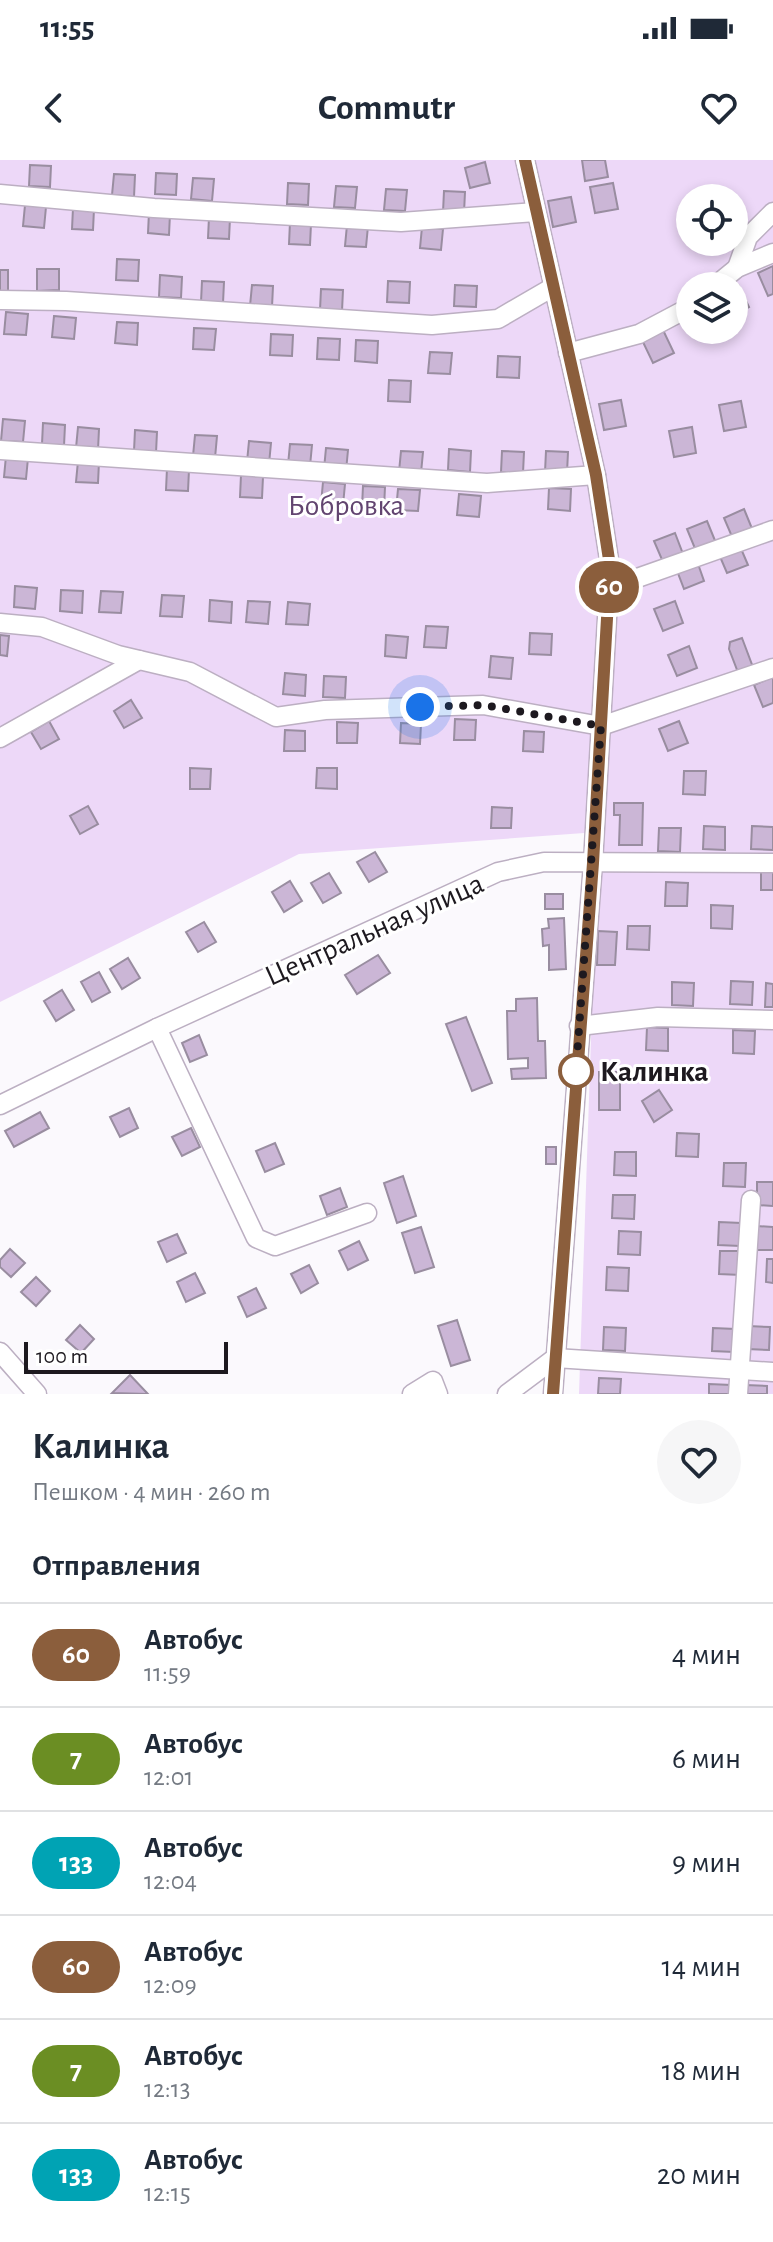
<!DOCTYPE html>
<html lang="ru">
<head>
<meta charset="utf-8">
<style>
	:root { --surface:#fff; --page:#f6f6f7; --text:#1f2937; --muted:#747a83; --line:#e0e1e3 }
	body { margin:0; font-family:"Alegreya Sans",sans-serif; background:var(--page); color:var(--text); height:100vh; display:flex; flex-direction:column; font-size:30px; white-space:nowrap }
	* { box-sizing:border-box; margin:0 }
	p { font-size:26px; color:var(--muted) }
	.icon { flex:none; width:44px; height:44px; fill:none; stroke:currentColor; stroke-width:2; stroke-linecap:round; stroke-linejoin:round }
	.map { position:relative; height:1234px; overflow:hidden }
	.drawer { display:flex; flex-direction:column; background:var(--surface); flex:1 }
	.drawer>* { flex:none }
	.badge { padding:0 16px; border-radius:26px; font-size:28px; line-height:52px }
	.fabs { position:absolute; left:676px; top:24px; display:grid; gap:16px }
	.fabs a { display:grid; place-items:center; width:72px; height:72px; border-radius:50%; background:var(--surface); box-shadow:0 4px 12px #0003; font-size:40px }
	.scale { position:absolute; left:24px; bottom:20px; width:204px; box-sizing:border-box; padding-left:8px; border:4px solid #1d191f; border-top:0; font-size:22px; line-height:28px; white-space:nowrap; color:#1d191f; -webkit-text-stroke:6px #fff; paint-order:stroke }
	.you { position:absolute; width:40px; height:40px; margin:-20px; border:6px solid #fff; border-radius:50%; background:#1a73e8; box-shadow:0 0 0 12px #1a73e833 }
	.map>.badge { position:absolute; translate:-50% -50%; box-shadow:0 0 0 4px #fff }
	h2 { padding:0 32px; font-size:30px; line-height:72px }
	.round { display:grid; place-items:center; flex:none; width:84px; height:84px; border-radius:42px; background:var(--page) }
	.head { display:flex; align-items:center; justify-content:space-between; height:136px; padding:0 32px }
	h1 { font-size:38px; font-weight:600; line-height:60px }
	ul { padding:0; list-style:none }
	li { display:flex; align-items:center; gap:24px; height:104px; padding:0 32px; border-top:2px solid var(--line) }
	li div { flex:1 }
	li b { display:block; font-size:30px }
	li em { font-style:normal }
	li .badge { min-width:88px; font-weight:700; text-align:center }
	.status { display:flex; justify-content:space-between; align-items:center; height:56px; padding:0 40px; background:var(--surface); direction:ltr }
	.status svg { height:22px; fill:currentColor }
	header { display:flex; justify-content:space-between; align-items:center; height:104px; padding:0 32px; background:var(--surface); font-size:36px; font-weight:600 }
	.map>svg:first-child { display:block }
</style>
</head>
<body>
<div class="status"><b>11:55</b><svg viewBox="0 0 49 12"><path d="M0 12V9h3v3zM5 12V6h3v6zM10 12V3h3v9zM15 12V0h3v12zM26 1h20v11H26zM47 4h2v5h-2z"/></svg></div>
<header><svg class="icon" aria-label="back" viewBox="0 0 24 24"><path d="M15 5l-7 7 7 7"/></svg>Commutr<svg class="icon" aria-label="heart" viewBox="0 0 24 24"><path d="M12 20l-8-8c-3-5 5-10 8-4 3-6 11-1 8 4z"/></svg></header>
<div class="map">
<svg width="773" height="1234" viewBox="0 0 773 1234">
	<rect width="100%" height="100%" fill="#fbf9fd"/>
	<path fill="#edd8f8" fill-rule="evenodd" d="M0,0h773v1234h-194l19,-562 -299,22 -299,148zM690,38h44v44h-44zM690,126h44v44h-44z"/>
	<g fill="#cbb6d6" stroke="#998da0" stroke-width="2">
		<polygon points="582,0 605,0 608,17 585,21"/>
		<polygon points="485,2 490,23 470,28 465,8"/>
		<polygon points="30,5 51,6 50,27 29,26"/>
		<polygon points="156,13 177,14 176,35 155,34"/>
		<polygon points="114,14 135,15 134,37 112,35"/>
		<polygon points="193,18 214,19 212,41 191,39"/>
		<polygon points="288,23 309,24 308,45 287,44"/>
		<polygon points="613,23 618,49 595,53 590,27"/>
		<polygon points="336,26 357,27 355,48 334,47"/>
		<polygon points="386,29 407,30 405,51 384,50"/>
		<polygon points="444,31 465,32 464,53 443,52"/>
		<polygon points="571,37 576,62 553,67 548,41"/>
		<polygon points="25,45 46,47 44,68 23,66"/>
		<polygon points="73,48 94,49 93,70 72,69"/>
		<polygon points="149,52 170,54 169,75 148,73"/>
		<polygon points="209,57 230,58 229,79 208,78"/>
		<polygon points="290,62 311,64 310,85 289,84"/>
		<polygon points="347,65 368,66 366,87 345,86"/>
		<polygon points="422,67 443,69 441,90 420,88"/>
		<polygon points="117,99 139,100 138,121 116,120"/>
		<polygon points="773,106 773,134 768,136 758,113"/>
		<polygon points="37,109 59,109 59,130 37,131"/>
		<rect x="0" y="110" width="8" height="21"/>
		<polygon points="160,115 182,117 181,138 159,137"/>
		<polygon points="202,121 224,122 223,143 201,142"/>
		<polygon points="388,121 410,122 409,143 387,142"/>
		<polygon points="252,125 273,126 272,147 250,146"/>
		<polygon points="455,125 477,126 476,147 454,146"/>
		<polygon points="739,126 749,147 734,155 734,128"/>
		<polygon points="321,129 343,130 342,151 320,150"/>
		<polygon points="6,152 28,154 26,175 4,174"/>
		<polygon points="54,156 76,158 74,179 52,177"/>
		<polygon points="117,162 138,163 137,185 115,183"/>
		<polygon points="194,168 216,169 214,190 193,189"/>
		<polygon points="663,170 674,193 653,203 642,180"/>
		<polygon points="690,170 708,170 695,178"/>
		<polygon points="271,174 293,175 292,196 270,195"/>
		<polygon points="318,178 340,179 339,200 317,199"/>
		<polygon points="356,180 378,181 377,203 355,201"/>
		<polygon points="430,192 452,193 450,214 428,213"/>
		<polygon points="498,196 520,197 519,218 497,217"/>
		<polygon points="389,220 411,221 410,242 388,241"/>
		<polygon points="621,240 626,266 604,270 599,244"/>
		<polygon points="741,241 746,267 724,271 719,245"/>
		<polygon points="3,259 25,261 23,282 1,281"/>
		<polygon points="43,263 65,265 64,286 42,284"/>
		<polygon points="78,267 99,269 98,290 76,288"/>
		<polygon points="692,267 696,293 674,297 669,271"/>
		<polygon points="135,270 157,272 156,293 134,291"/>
		<polygon points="195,275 217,276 215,298 193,296"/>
		<polygon points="249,281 271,283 269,304 247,302"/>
		<polygon points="290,284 312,285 310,306 288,305"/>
		<polygon points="326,288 348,290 346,311 324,309"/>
		<polygon points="449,289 471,291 470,312 448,310"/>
		<polygon points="401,291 423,292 421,313 399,312"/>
		<polygon points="502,291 524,292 523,313 501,312"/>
		<polygon points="546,291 568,292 567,313 545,312"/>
		<polygon points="6,296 28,298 26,319 4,317"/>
		<polygon points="78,301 99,302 98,323 76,322"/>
		<polygon points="167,308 189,310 188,331 166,330"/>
		<polygon points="241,315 263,317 262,338 240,337"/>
		<polygon points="323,322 345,324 343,345 321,344"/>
		<polygon points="363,326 385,327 384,348 362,347"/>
		<polygon points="549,328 571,329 570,351 548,349"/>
		<polygon points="398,329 420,330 418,351 396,350"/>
		<polygon points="459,334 481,336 479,357 457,355"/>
		<polygon points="744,349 753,371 733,379 724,358"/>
		<polygon points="707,361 716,383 696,391 687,369"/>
		<polygon points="675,373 683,394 663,402 654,381"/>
		<polygon points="739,384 748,405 727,413 718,392"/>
		<polygon points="697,401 704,421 684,429 676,408"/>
		<polygon points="15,426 37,428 35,449 14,447"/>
		<polygon points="61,430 83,431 82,453 60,451"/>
		<polygon points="101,431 123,432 121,453 99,452"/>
		<polygon points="162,435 184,436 182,457 160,456"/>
		<polygon points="210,440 232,442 231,463 209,461"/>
		<polygon points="248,441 270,442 268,464 246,462"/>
		<polygon points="675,441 683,463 663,471 654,449"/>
		<polygon points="288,442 310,444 308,465 286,464"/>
		<polygon points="426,466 448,467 446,488 424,487"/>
		<polygon points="530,473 552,474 551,495 529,494"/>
		<polygon points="0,475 9,476 7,496 0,495"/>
		<polygon points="386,475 408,477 406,498 385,496"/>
		<polygon points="742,478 754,510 739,515 729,489 730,482"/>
		<polygon points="689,486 697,508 677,516 668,495"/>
		<polygon points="491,496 513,498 511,519 489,517"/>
		<polygon points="285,513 306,515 305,536 283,534"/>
		<polygon points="324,516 346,517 345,538 323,537"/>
		<polygon points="773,517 773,543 763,547 754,525"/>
		<polygon points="131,540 142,558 124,568 114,551"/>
		<polygon points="455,559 476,560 475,580 454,580"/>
		<polygon points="49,561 59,579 41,589 31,572"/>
		<polygon points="679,561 688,583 668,591 659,569"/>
		<polygon points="337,562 358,563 357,583 337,583"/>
		<polygon points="401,563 421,564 420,584 400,583"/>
		<polygon points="285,570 305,571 305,591 284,591"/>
		<polygon points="524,571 544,572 543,592 523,591"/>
		<polygon points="190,608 211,609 210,629 190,629"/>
		<polygon points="317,608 337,608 337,629 316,628"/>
		<polygon points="684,611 706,611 705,635 683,634"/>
		<polygon points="614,643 643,643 642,685 619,685 620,655 614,655"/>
		<polygon points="88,646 98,664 80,674 70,656"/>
		<polygon points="492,647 512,648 511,668 491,668"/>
		<polygon points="704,666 725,667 725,690 703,689"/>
		<polygon points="752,666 773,667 773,690 751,689"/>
		<polygon points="659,668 681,668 680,692 658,691"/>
		<polygon points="375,692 387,712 369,722 357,702"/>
		<rect x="761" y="707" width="12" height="23"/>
		<polygon points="329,713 341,733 323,743 311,723"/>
		<polygon points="290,721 302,741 284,752 272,732"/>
		<polygon points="666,722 688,723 687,746 665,746"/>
		<rect x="545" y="734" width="18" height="15"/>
		<polygon points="711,745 733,746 732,769 711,768"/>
		<polygon points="564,758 566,809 549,810 549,785 543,786 542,769 549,768 548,759"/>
		<polygon points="204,762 216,782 198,792 186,772"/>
		<polygon points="628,766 650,766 649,790 627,789"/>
		<polygon points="598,771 617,772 615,805 597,805"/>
		<polygon points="378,795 390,813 357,834 345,815"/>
		<polygon points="128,798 140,818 122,829 110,809"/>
		<polygon points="99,812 110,832 92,842 81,822"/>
		<polygon points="731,821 753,822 752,845 730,844"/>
		<polygon points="672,822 694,823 693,846 672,845"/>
		<polygon points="766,823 773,824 773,847 765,847"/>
		<polygon points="62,830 74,850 56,861 44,841"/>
		<polygon points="537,838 538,881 545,881 546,918 512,919 511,909 528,908 528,898 508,899 507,851 516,851 516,839"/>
		<polygon points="466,857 492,923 472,931 446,864"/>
		<polygon points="647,867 668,868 668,891 646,890"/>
		<polygon points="733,870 755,871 754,894 733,893"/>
		<polygon points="199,875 207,895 190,902 182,883"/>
		<rect x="599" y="912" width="21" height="38"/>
		<polygon points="659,930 672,950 654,962 642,941"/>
		<polygon points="129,948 138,968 120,977 110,957"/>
		<polygon points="40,952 49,968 14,987 5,971"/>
		<polygon points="191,968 200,987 182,996 172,977"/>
		<polygon points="677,973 699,974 698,997 676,996"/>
		<polygon points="275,983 284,1004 265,1012 256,991"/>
		<rect x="546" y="987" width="10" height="17"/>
		<polygon points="615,992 636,992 636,1016 614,1015"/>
		<polygon points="724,1003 746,1003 745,1027 723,1026"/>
		<polygon points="403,1016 416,1056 397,1063 384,1023"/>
		<polygon points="757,1022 773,1022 773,1046 757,1045"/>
		<polygon points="340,1028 347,1047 327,1055 320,1036"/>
		<polygon points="613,1035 635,1035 634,1059 612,1058"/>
		<polygon points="719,1062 741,1063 740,1086 718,1085"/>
		<polygon points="756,1066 773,1067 773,1090 755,1090"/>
		<polygon points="421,1067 434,1107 415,1113 402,1073"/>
		<polygon points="619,1071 641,1072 640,1095 618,1094"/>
		<polygon points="177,1074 186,1093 167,1102 158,1082"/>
		<polygon points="359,1081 368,1100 348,1110 339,1091"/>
		<polygon points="10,1089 25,1103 11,1117 0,1107 0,1100"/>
		<polygon points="720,1091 742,1091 741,1115 719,1114"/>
		<polygon points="767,1099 773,1099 773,1123 766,1122"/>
		<polygon points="309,1105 318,1123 301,1133 291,1114"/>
		<polygon points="607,1107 629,1108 628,1131 606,1130"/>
		<polygon points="195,1113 205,1133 186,1142 177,1122"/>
		<polygon points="36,1117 50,1131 36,1146 21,1132"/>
		<polygon points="256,1128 266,1148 247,1157 238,1137"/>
		<polygon points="457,1160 470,1200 451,1206 438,1166"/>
		<polygon points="80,1165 94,1179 81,1193 66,1180"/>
		<polygon points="748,1166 770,1167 769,1190 747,1189"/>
		<polygon points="604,1167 626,1168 625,1191 603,1190"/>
		<polygon points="713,1168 735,1169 734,1192 712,1191"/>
		<polygon points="130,1215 148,1234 112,1233"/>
		<polygon points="599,1218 621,1219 620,1234 598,1234"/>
		<polygon points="709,1224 731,1225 731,1234 709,1234"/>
		<polygon points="745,1225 767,1226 767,1234 745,1234"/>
	</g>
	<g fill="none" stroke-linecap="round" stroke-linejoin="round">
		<defs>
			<g id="minor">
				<polyline points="525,0 596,315 610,406 593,703 553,1234"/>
				<polyline points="0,34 154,48 401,62 536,52"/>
				<polyline points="737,108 748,77 773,52"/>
				<polyline points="715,126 737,108 773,93"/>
				<polyline points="0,140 66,141 432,165 498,159 553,127"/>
				<polyline points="568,193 639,174 690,147"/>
				<polyline points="0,290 487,323 596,315"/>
				<polyline points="609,428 773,370"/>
				<polyline points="0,463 42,467 118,495 190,512 276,557 325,550 483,545 601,566 773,508"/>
				<polyline points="0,578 139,500"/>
				<polyline points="579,866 658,857 773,860"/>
				<polyline points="157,868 256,1078 275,1086 367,1053"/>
				<polyline points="0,945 157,868 498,712 544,702 773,703"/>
				<polyline points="0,1192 37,1234"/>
				<polyline points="555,1198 773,1212"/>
				<polyline points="412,1234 433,1221 438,1234"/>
				<polyline points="507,1234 555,1198"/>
				<polyline points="738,1234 751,1040"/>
			</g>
		</defs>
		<use href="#minor" stroke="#bcafc2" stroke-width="21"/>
		<use href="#minor" stroke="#fff" stroke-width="18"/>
	</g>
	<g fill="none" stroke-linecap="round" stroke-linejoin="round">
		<defs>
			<polyline id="line" points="525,0 596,315 610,406 593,703 553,1234"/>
		</defs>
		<use href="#line" stroke="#fff" stroke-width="18"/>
		<use href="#line" stroke="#8b5e3c" stroke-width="12"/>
		<polyline stroke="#1d191f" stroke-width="8" stroke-dasharray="0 14.4" points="420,547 483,545 601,566 576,911"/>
	</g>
	<circle fill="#fff" stroke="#8b5e3c" stroke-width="4" cx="576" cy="911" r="16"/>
	<g text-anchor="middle" stroke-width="6" stroke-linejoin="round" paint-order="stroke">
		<g font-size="30" fill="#624470" stroke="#fff">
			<text x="346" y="355">Бобровка</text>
		</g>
		<g font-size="30" fill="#1d191f" stroke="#fff">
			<text transform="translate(374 769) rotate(-24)" y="10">Центральная улица</text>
		</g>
		<g font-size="30" font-weight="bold" fill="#1d191f" stroke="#fff" text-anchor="start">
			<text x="600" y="921">Калинка</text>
		</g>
	</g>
</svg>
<div class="fabs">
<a><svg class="icon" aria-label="locate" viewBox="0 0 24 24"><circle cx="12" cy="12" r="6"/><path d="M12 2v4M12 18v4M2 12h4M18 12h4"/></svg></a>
<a><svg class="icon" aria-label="layers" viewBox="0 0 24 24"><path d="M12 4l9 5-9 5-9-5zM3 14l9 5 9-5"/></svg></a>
</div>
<div class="scale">100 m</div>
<div class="you" style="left:420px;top:547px"></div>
<b class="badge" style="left:609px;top:427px;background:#8b5e3c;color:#fff">60</b>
</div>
<section class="drawer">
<div class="head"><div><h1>Калинка</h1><p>Пешком · 4 мин · 260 m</p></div><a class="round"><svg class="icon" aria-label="heart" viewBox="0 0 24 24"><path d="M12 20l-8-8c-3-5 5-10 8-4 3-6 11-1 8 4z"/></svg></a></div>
<h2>Отправления</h2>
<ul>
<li><span class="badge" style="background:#8b5e3c;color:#fff">60</span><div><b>Автобус</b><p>11:59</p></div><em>4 мин</em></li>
<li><span class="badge" style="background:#6b8e23;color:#fff">7</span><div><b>Автобус</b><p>12:01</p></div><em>6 мин</em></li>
<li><span class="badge" style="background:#00a3b4;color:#fff">133</span><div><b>Автобус</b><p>12:04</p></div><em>9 мин</em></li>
<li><span class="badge" style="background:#8b5e3c;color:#fff">60</span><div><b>Автобус</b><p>12:09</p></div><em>14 мин</em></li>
<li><span class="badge" style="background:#6b8e23;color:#fff">7</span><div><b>Автобус</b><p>12:13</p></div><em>18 мин</em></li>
<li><span class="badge" style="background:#00a3b4;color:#fff">133</span><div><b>Автобус</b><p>12:15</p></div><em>20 мин</em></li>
</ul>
</section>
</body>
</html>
